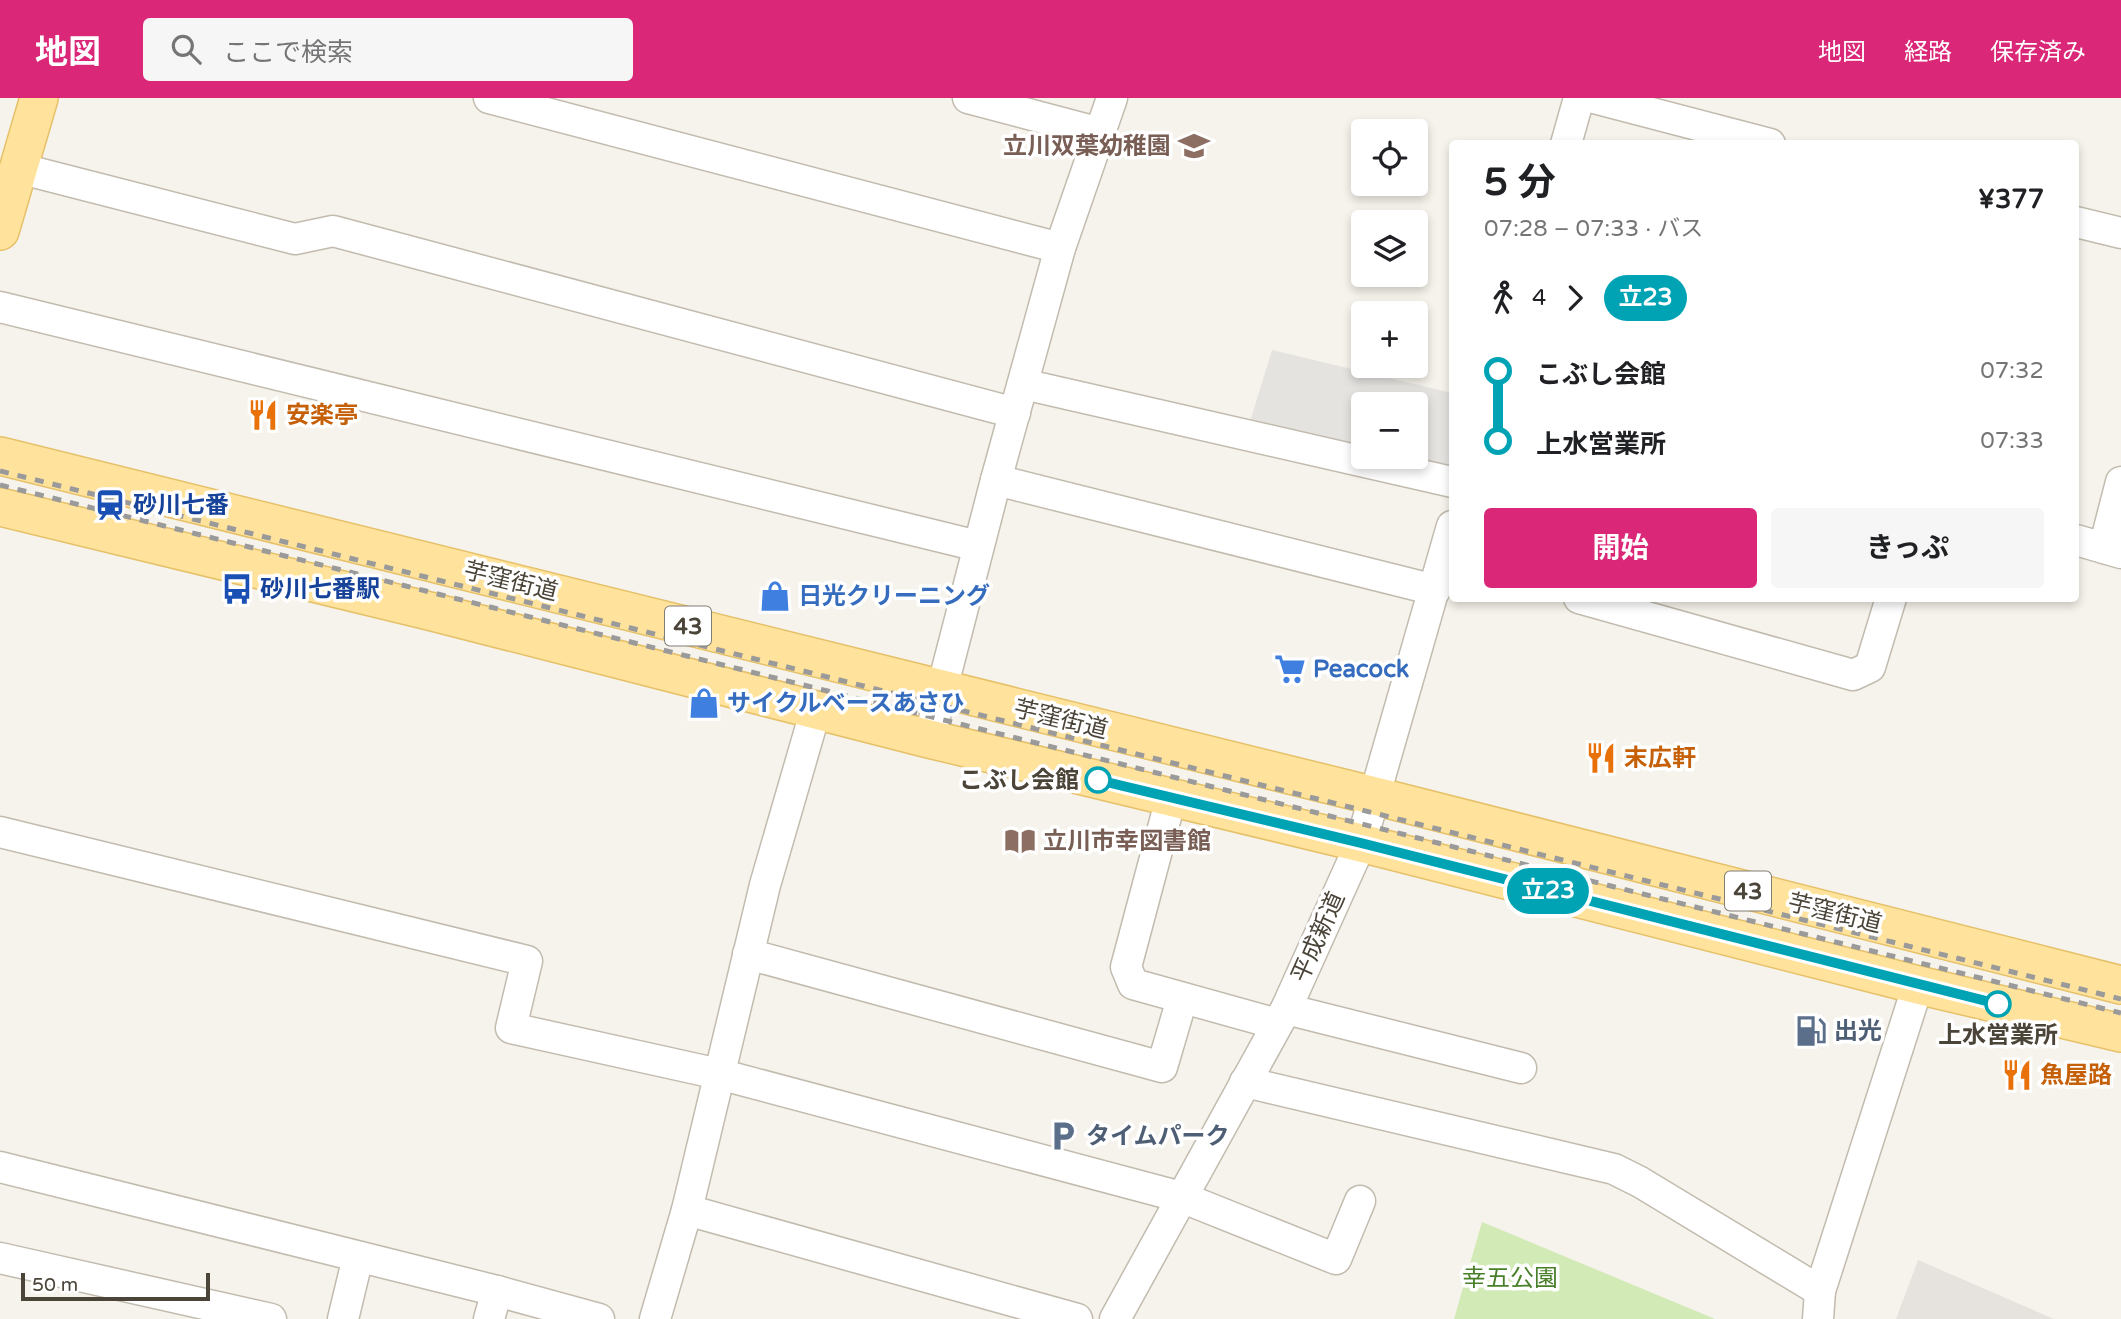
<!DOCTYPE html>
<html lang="ja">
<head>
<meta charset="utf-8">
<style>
	:root { --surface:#fff; --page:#f6f6f6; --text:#202124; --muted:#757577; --accent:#db2777 }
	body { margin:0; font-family:"Varela Round","Noto Sans JP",sans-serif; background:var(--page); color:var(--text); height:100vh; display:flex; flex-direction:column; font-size:26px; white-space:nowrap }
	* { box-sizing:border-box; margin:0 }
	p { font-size:23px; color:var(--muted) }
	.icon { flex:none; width:38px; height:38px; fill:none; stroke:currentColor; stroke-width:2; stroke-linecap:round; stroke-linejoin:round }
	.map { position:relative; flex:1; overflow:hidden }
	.side { position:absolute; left:1449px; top:42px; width:630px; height:462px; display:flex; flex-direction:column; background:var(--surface); border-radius:7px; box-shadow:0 4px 10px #0003 }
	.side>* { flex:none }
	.badge { padding:0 14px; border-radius:23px; font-size:24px; line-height:46px }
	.buttons { position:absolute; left:1351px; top:21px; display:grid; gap:14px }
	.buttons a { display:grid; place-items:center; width:77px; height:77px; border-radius:7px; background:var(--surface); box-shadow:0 4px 10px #0003; font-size:35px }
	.scale { position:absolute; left:21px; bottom:18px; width:189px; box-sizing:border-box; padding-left:7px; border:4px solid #4b4439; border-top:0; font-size:19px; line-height:24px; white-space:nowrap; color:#4b4439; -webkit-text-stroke:5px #fff; paint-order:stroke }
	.map>.badge { position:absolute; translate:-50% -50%; box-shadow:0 0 0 4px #fff }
	.legs { display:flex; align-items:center; gap:10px; height:77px; padding:0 35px; font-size:23px }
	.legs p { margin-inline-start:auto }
	.summary { display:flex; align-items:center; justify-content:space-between; height:119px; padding:0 35px }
	h1 { font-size:38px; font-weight:700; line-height:52px }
	.primary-button { display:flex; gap:14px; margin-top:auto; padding:14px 35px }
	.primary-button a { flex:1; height:80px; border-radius:7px; background:var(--accent); color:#fff; font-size:28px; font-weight:700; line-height:80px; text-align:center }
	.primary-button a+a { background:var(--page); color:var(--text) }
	ul { padding:0 35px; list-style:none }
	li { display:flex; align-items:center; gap:24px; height:70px; font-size:26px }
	li i { display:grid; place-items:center; width:10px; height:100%; margin:0 9px; background:currentColor }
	li i::after { content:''; width:18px; height:18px; margin:-9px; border:5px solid; border-radius:50%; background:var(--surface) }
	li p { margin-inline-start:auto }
	li:first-child i { background:linear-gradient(#0000 50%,currentColor 0) }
	li:last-child i { background:linear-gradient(currentColor 50%,#0000 0) }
	header { display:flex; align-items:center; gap:42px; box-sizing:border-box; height:98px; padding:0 35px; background:var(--accent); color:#fff }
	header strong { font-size:33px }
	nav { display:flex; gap:38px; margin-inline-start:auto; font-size:24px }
	.search { width:490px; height:63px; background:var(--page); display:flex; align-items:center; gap:18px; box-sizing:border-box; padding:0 24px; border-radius:7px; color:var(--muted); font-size:26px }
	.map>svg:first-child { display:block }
</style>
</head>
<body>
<header>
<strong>地図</strong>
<div class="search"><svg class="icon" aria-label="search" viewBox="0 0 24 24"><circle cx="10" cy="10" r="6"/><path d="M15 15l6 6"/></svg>ここで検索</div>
<nav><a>地図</a><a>経路</a><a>保存済み</a></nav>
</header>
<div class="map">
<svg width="2121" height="1221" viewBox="0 0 2121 1221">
	<rect width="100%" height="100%" fill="#f6f3ec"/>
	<polygon fill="#e6e2dd" points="1918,1162 2054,1221 1896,1221"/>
	<polygon fill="#d2eab5" points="1482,1124 1715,1221 1454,1221"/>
	<polygon fill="#e5e3e0" points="1272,252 1452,295 1452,358 1448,376 1378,359 1416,359 1416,306 1363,306 1363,355 1249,327"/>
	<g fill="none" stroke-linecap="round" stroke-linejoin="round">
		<defs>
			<g id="minor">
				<polyline points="489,0 1060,150"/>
				<polyline points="968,0 1100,35"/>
				<polyline points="1594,0 1770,46"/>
				<polyline points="1566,46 1579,0"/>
				<polyline points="18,70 295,141 333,133 1015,315"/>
				<polyline points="2076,124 2121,135"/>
				<polyline points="0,209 978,448"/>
				<polyline points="1023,286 1452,384"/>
				<polyline points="996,382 1435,492"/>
				<polyline points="2076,442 2121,455"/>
				<polyline points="2104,450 2121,384"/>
				<polyline points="1579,500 1853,577 1870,569 1891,500"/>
				<polyline points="929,641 996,382 1060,150 1112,0"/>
				<polyline points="1171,700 1126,869 1133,886 1277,926"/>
				<polyline points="0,734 527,863 511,930 719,976 1181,1099 1336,1161 1360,1103"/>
				<polyline points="748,856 1162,969 1182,901"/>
				<polyline points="1286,911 1521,970"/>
				<polyline points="1245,984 1614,1071 1640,1084 1820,1193"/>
				<polyline points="0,1069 497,1193 599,1221"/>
				<polyline points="687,1112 1077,1221"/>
				<polyline points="0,1160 271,1221"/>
				<polyline points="343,1221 358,1159"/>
				<polyline points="489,1221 497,1193"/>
				<polyline points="655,1221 687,1112 765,787 816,611"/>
				<polyline points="1115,1221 1286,911 1361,745 1452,428"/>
				<polyline points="1818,1221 1820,1193 1918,887"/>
			</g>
			<g id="major">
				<polyline points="0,133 39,0"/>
				<polyline points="0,358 1375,698 2121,887"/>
				<polyline points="0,409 429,513 929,641 1361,745 1918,887 2121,935"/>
			</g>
		</defs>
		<use href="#minor" stroke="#c2bbae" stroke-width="33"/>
		<use href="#major" stroke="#e6c16a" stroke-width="40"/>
		<use href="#minor" stroke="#fff" stroke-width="30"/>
		<use href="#major" stroke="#ffe39c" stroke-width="37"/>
		<g stroke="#9a9a9a" stroke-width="5" stroke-dasharray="9 9" stroke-linecap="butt">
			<polyline points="0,373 2121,901"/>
			<polyline points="0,387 2121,915"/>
		</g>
	</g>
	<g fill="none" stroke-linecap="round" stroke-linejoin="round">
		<defs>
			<polyline id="line-1" points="1098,682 1361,745 1998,906"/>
		</defs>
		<use href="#line-1" stroke="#fff" stroke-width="16"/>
		<use href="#line-1" stroke="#00a3b4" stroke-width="10"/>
	</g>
	<defs>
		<symbol id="school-bare" viewBox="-9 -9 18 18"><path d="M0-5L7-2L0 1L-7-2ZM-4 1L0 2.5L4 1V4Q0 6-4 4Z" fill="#8d6e63" stroke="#fff" stroke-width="2.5" paint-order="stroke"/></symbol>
		<symbol id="restaurant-bare" viewBox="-9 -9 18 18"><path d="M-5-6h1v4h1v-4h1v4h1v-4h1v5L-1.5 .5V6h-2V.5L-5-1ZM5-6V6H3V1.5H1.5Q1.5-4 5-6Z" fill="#e8710a" stroke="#fff" stroke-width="2.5" paint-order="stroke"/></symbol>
		<symbol id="station-bare" viewBox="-9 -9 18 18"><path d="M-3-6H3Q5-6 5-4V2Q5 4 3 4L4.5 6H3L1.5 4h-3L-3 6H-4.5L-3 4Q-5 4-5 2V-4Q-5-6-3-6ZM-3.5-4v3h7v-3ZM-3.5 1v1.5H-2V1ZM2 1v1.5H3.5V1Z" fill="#1a4fb4" stroke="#fff" stroke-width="2.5" paint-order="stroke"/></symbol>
		<symbol id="bus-bare" viewBox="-9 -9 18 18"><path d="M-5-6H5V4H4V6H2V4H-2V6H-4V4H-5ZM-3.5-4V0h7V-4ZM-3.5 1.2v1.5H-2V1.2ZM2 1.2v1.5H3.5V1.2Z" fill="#1a4fb4" stroke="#fff" stroke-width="2.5" paint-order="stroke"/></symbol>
		<symbol id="shop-bare" viewBox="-9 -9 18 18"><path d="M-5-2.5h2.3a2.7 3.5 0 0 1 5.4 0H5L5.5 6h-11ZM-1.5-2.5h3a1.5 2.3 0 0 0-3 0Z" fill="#3f7fe0" stroke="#fff" stroke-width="2.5" paint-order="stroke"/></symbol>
		<symbol id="supermarket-bare" viewBox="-9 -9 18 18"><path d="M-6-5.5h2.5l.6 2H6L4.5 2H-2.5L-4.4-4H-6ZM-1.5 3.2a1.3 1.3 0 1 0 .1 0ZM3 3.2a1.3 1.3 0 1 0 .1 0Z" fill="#3f7fe0" stroke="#fff" stroke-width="2.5" paint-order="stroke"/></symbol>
		<symbol id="library-bare" viewBox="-9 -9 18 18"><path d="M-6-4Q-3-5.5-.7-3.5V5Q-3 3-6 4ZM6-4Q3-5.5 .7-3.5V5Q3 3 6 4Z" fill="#8d6e63" stroke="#fff" stroke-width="2.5" paint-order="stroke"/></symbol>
		<symbol id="fuel-bare" viewBox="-9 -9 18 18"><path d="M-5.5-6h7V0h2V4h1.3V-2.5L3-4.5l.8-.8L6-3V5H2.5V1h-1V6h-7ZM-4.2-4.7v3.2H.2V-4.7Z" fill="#5c6f8a" stroke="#fff" stroke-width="2.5" paint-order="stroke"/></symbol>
		<symbol id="parking-bare" viewBox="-9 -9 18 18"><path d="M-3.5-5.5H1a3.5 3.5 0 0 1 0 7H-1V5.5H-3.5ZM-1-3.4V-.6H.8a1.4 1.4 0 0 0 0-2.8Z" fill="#5c6f8a" stroke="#fff" stroke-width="2.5" paint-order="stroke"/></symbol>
	</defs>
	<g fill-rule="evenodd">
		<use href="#school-bare" x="1172" y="26" width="44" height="44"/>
		<use href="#restaurant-bare" x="241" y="295" width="44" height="44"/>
		<use href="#station-bare" x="88" y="385" width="44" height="44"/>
		<use href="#bus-bare" x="215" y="469" width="44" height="44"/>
		<use href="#shop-bare" x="753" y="476" width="44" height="44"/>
		<use href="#supermarket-bare" x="1268" y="549" width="44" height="44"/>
		<use href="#shop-bare" x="682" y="583" width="44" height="44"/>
		<use href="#restaurant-bare" x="1579" y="638" width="44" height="44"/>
		<use href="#library-bare" x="998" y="721" width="44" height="44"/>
		<use href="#fuel-bare" x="1789" y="911" width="44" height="44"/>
		<use href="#restaurant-bare" x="1995" y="955" width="44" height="44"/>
		<use href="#parking-bare" x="1041" y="1016" width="44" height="44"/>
	</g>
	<g fill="#fff" stroke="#00a3b4" stroke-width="3.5">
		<circle cx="1098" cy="682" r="12"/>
		<circle cx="1998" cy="906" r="12"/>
	</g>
	<g text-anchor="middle" stroke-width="7" stroke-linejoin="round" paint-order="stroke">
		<g fill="#fff" stroke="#817c74" stroke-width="2">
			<rect x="665" y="508.5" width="46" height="39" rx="5"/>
			<rect x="1725" y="773.5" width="46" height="39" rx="5"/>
		</g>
		<g font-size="23" font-weight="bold" fill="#4b4439">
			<text x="688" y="536">43</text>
			<text x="1748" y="801">43</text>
		</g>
		<g font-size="24" font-weight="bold" fill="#785e54" stroke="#fff" text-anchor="end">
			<text x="1171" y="56">立川双葉幼稚園</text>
			<text x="1043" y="751" text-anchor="start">立川市幸図書館</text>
		</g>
		<g font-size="24" font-weight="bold" fill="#c56008" stroke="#fff" text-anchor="start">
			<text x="286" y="325">安楽亭</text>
			<text x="1624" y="668">末広軒</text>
			<text x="2040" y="985">魚屋路</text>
		</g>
		<g font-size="24" font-weight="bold" fill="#164399" stroke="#fff" text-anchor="start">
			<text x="133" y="415">砂川七番</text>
			<text x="260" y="499">砂川七番駅</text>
		</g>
		<g font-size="24" fill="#4b4439" stroke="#fff">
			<text transform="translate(511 483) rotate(14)" y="8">芋窪街道</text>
			<text transform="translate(1061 621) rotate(14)" y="8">芋窪街道</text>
			<text transform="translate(1835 815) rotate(14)" y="8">芋窪街道</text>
			<text transform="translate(1318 839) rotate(-66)" y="8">平成新道</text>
		</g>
		<g font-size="24" font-weight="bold" fill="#366cbe" stroke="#fff" text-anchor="start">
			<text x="798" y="506">日光クリーニング</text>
			<text x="1313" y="579">Peacock</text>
			<text x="727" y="613">サイクルベースあさひ</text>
		</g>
		<g font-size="24" font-weight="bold" fill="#4b4439" stroke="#fff" text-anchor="end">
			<text x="1079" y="690">こぶし会館</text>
			<text x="1998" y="945" text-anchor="middle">上水営業所</text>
		</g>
		<g font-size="24" font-weight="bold" fill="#4e5e75" stroke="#fff" text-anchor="start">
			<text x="1834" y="941">出光</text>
			<text x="1086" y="1046">タイムパーク</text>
		</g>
		<g font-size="24" fill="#4a7f2a" stroke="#fff">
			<text x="1510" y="1188">幸五公園</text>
		</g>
	</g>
</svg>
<div class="buttons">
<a><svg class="icon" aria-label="locate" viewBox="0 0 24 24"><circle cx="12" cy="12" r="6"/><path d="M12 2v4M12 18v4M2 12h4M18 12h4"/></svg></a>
<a><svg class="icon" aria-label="layers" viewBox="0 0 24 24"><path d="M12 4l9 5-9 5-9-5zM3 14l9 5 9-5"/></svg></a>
<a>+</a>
<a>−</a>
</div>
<div class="scale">50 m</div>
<b class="badge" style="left:1548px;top:793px;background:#00a3b4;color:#fff">立23</b>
<section class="side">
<div class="summary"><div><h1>5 分</h1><p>07:28 – 07:33 · バス</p></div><b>¥377</b></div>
<div class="legs"><svg class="icon" aria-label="walk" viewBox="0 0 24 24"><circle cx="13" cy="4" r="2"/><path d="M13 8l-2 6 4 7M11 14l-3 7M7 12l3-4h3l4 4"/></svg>4<svg class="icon" aria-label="forward" viewBox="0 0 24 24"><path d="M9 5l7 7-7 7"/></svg><b class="badge" style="background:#00a3b4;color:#fff">立23</b></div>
<ul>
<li><i style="color:#00a3b4"></i><b>こぶし会館</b><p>07:32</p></li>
<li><i style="color:#00a3b4"></i><b>上水営業所</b><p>07:33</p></li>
</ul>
<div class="primary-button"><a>開始</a><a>きっぷ</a></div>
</section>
</div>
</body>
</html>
